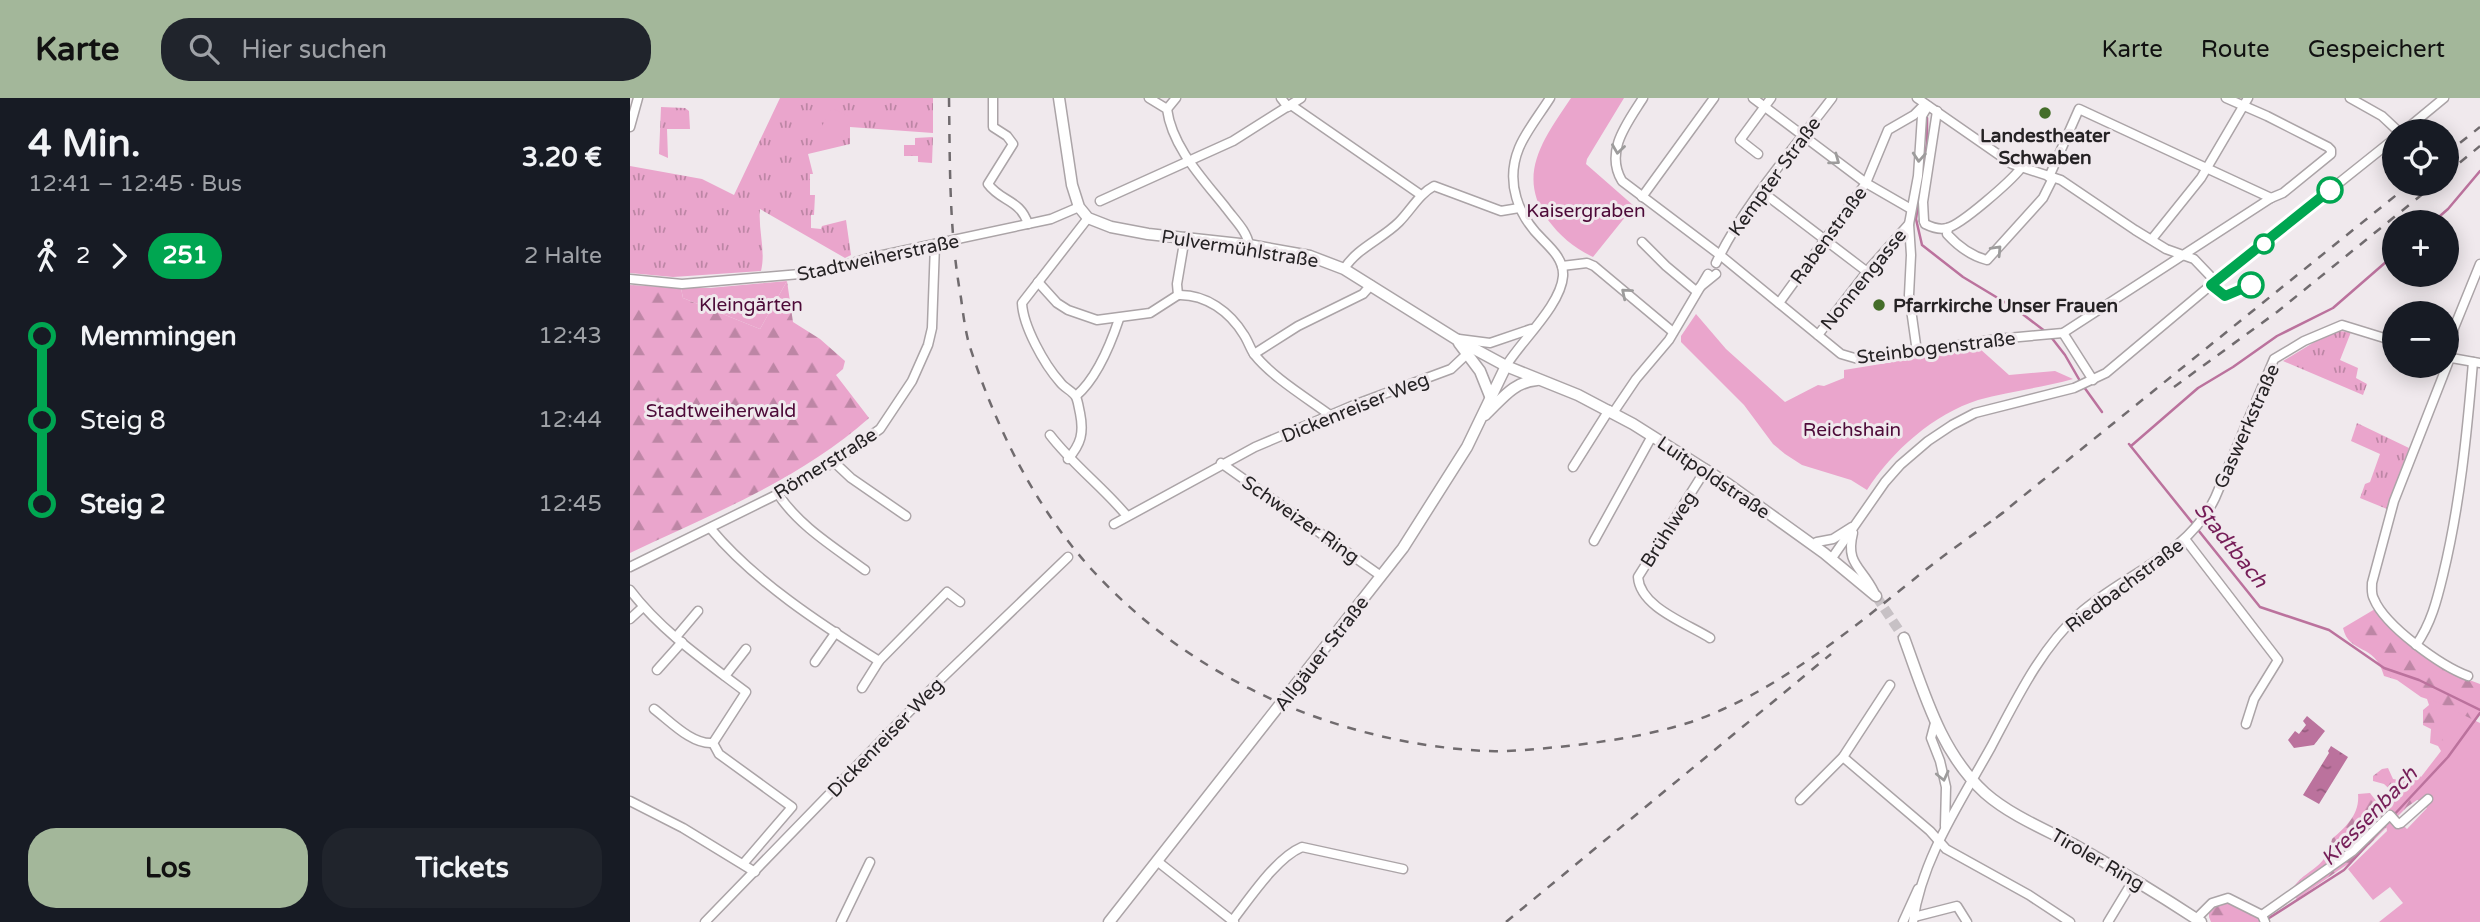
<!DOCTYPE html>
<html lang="de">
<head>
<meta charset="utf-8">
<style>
	:root { --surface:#171b24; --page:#20242c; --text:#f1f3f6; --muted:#9ea1a6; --accent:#a3b79a }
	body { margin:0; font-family:"Varela Round",sans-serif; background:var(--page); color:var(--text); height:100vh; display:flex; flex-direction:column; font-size:26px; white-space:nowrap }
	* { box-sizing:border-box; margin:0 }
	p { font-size:23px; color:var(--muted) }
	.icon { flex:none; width:38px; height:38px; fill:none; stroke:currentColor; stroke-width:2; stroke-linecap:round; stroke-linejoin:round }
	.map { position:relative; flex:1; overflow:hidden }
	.drawer { display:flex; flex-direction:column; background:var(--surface); width:630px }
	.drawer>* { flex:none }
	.badge { padding:0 14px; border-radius:23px; font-size:24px; line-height:46px }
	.fabs { position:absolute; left:1752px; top:21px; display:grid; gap:14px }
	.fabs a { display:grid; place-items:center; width:77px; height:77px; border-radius:50%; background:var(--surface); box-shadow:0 4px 18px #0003; font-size:35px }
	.map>.badge { position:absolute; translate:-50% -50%; box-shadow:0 0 0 4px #fff }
	.legs { display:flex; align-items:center; gap:10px; height:77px; padding:0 28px; font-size:23px }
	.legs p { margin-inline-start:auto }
	.summary { display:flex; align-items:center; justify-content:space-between; height:119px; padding:0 28px }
	h1 { font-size:38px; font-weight:700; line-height:52px }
	.button { display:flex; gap:14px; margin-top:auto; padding:14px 28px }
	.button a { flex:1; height:80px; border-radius:28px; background:var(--accent); color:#111; font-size:28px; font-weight:700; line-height:80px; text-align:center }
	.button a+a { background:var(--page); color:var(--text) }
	ul { padding:0 28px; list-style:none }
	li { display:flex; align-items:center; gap:24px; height:84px; font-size:26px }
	li i { display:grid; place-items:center; width:10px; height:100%; margin:0 9px; background:currentColor }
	li i::after { content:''; width:18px; height:18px; margin:-9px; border:5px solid; border-radius:50%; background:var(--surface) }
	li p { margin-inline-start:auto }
	li:first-child i { background:linear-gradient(#0000 50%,currentColor 0) }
	li:last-child i { background:linear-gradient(currentColor 50%,#0000 0) }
	header { display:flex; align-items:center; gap:42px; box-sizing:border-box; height:98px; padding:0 35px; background:var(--accent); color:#111 }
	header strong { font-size:33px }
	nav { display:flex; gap:38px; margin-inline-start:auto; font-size:24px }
	.search { width:490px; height:63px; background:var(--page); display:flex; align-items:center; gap:18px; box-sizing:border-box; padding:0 24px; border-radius:28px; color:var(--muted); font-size:26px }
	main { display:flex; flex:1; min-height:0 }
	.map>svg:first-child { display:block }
</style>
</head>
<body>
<header>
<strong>Karte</strong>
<div class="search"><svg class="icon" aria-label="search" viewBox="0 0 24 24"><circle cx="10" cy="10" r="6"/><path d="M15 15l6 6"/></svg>Hier suchen</div>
<nav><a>Karte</a><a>Route</a><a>Gespeichert</a></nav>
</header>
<main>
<section class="drawer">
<div class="summary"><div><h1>4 Min.</h1><p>12:41 – 12:45 · Bus</p></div><b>3.20 €</b></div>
<div class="legs"><svg class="icon" aria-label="walk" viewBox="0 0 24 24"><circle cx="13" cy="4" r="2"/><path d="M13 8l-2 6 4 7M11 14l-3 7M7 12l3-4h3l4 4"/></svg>2<svg class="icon" aria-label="forward" viewBox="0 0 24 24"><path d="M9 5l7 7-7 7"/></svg><b class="badge" style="background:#00a651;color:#fff">251</b><p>2 Halte</p></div>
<ul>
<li><i style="color:#00a651"></i><b>Memmingen</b><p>12:43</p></li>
<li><i style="color:#00a651"></i><span>Steig 8</span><p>12:44</p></li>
<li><i style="color:#00a651"></i><b>Steig 2</b><p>12:45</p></li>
</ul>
<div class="button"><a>Los</a><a>Tickets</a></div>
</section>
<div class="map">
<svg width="1850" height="824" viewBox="0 0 1850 824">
	<defs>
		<pattern id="grass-tufts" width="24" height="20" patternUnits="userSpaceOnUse" patternTransform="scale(1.75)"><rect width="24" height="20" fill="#eaa5cc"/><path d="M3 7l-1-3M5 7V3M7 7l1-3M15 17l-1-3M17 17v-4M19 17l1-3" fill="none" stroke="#bd86a5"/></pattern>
		<pattern id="forest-firs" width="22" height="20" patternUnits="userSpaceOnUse" patternTransform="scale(1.75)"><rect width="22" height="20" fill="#eaa5cc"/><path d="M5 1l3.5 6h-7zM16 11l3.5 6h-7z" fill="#bd86a5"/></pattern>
		<pattern id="water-ripples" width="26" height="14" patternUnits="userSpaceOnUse" patternTransform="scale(1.75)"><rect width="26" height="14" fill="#bb729d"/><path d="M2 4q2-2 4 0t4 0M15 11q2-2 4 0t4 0" fill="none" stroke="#985d80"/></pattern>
	</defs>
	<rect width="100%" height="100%" fill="#f0e9ed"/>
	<g fill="url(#grass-tufts)">
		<path d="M150,0h153v35l-83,-6v17l-42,10 5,20h-3v21h5l-1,20h-3v13l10,1 1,-3 24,-6 5,35 -6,3 -85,-49c-2,21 6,42 1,62l-88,6 -43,-4v-107l72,13 32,16z"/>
		<polygon points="31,9 55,10 59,13 60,31 37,31 38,60 29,56"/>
		<polygon points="303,39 302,65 288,64 288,58 274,58 274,47 285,47 285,40"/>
		<polygon points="1709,233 1721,234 1710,262 1728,270 1726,280 1737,286 1733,297 1653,263 1696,237"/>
		<polygon points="1727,325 1779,350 1757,411 1730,400 1735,386 1740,384 1750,356 1721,343"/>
	</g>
	<g fill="url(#forest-firs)">
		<path d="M157,183l6,41 27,17 25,22 -2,8 -7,6 33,43c-68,61 -157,96 -239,135v-268l51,3 2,10 77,31z"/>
		<path d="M1745,511c32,37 58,58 105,75v29l-63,87 -10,7 -52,52 -58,40 -7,-5c11,-26 36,-21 42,-55 14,-12 28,-25 26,-45l12,-1 14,18 14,-14 -14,-13 -11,-3v-5l9,-7 6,-1 5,11 11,2 5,-8h7l5,4 20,-26 -3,-5 -8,-3 1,-14 -8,-4v-15l6,-5 -2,-6 -6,-2 -24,-17 -13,-4c-9,-34 -35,-21 -41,-48z"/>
		<polygon points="1599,803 1630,820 1633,824 1581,824 1579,819 1579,812"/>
	</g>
	<g fill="#eaa5cc">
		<path d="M941,0h53l-37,61 -1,5 48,42 -41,51c-19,-9 -33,-21 -45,-37 -33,-45 -3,-83 23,-122z"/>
		<polygon points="202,10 221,20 207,47 187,37"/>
		<polygon points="157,183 130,231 53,200 51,190 80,190"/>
		<path d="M1066,216l30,35 59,53 33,-17 6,1 20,-8v-8l135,-22 30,27 46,-4 18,8c-31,9 -64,12 -95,21 -44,14 -86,51 -111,90l-16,-10 -49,-15 -17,-11 -12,-10 -29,-39 -63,-63v-6z"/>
		<polygon points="1800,601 1850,625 1850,824 1749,824 1773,805 1760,789 1743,802 1718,771 1757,733 1756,727 1766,720 1777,731 1797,710 1784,699 1796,681 1820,655 1805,628"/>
	</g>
	<g fill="url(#water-ripples)">
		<polygon points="1677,618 1695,633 1684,647 1664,650 1658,642 1665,633 1669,636 1676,627 1673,623"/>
		<polygon points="1701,648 1718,659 1689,706 1673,697 1699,655 1698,653"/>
	</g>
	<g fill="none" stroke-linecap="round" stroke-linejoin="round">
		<g stroke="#bb729d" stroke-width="2.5">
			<polyline points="1297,20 1297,45 1286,121 1292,147 1333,179 1386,211 1416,234"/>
			<polyline points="1803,124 1818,111 1850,73"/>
			<polyline points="1421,239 1435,257 1450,283"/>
			<polyline points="1454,289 1472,314"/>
			<polyline points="1499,346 1630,509 1699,532 1754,570 1789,582 1850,612"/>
			<polyline points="1501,348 1568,290 1603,269 1647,238 1703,210 1764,157"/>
			<polyline points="1762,719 1818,659 1850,615"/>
			<polyline points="1636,822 1714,772 1758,724"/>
		</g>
		<polyline stroke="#c7c1c5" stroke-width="10" stroke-dasharray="10 5" stroke-linecap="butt" points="1246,498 1274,540"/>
		<defs>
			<g id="minor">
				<path d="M363,0v29l14,9 6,8 -25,40c13,18 32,15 40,40"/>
				<path d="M519,0l18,11c5,38 36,70 59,99 8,11 21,23 23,37"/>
				<polyline points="651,0 658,9"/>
				<path d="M1013,0c-15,24 -39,53 -21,83l98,74 121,99 17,5 59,-7 80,-13 66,-6 208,-135 12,-5 48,-39v-4l-3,-3 -61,-31 -41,-18"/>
				<polyline points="1123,0 1236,85 1281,111"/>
				<polyline points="1287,0 1382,66 1431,82 1505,132 1536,151 1564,161 1586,184"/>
				<polyline points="1720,0 1752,18 1768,33"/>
				<polyline points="661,7 791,97"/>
				<polyline points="537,11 546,0"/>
				<polyline points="0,29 8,0"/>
				<polyline points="1774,33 1814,0"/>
				<polyline points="1128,56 1110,42 1141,0"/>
				<polyline points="1419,79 1449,11 1641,100"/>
				<polyline points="1131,93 1236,173"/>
				<polyline points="1012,99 1084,0"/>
				<polyline points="470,103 603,43 671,0"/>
				<path d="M1294,123l1,3c6,3 14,6 22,4 14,-3 64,-47 74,-60"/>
				<polyline points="1294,123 1293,104 1307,13"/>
				<path d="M1318,130l-1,6c11,12 24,22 40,26l56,-62 10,-20"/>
				<polyline points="1522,141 1571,80 1618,0"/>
				<polyline points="1012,144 1036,168 1066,193"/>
				<path d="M1086,165c29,-60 76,-112 116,-165"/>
				<polyline points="932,168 957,165 964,168 1043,234"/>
				<path d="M714,171c13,-21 38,-30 55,-47 12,-12 20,-28 35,-36l67,25 18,-3"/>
				<polyline points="0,181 52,186 170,176 199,172 239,160 421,121 449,109"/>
				<polyline points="408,184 427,205 438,212 467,222 520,215 548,197"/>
				<polyline points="1070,189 1086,176"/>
				<path d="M548,197c28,-1 52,17 66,40 4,6 6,13 10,19 18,23 53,44 76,61"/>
				<polyline points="548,197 547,186 555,139"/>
				<polyline points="1149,205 1236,85 1258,32 1284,17 1295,6"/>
				<polyline points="1433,235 1463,282"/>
				<polyline points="1188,237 1239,171 1279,126"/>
				<polyline points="829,241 860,245 901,231"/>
				<polyline points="1287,254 1279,197 1281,157 1279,126 1288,78 1292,18 1298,8"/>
				<polyline points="624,256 668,228 733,196 741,187"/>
				<polyline points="1816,259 1850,265"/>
				<polyline points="1817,259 1824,230 1850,166"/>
				<path d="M1820,260l-56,143 -22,82c0,6 -1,11 2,16 11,27 67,67 94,77"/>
				<path d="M876,268c15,-25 55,-61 57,-90 1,-15 -10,-26 -20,-36 -25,-24 -38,-58 -24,-92 7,-17 21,-34 31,-50"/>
				<path d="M446,298c21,-18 34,-50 43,-77"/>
				<polyline points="983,315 1006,281 1039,242 1078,176"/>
				<path d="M420,337c23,30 53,52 77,81"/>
				<path d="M438,361c13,-15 16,-26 12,-46 -1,-4 -2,-12 -4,-16 -3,-6 -12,-9 -16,-15 -16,-18 -37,-56 -38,-79l66,-85"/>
				<polyline points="204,364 221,380 276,418"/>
				<polyline points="591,365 751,478"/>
				<polyline points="943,369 979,312"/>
				<path d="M1076,371l-68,108c2,30 48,46 72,61"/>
				<path d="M148,396c21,32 56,53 87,76"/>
				<polyline points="484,426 625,349 724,307 821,271 838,255"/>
				<path d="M81,431c43,52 111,96 168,132l68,-69 13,10"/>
				<path d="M1223,435c-8,31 9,34 21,59"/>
				<polyline points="1555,441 1648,562 1624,601 1616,626"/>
				<polyline points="964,443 1022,338"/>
				<polyline points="1187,444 1203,441 1222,429"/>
				<polyline points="1202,460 1255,384 1270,367 1298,343 1322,327 1345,315 1444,290 1476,275 1581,187 1764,41"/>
				<polyline points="0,469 148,396 204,364 250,331 282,283 298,247 302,230 305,146"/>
				<path d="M0,492c31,41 75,71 116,102l-33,51 6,11 73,53 -49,57"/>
				<polyline points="0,521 13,509"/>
				<polyline points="46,539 68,513"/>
				<path d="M1786,547c15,-21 21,-45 27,-70 17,-70 24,-142 30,-213"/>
				<polyline points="185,564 206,534"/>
				<polyline points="27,572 52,544"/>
				<polyline points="95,578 116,551"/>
				<polyline points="232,590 249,563"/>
				<path d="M24,611c16,12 38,36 59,34"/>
				<polyline points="1305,625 1301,640 1310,663 1316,689 1315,728"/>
				<polyline points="1213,659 1300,733 1316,751 1399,797 1440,824"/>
				<polyline points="1170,702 1213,659 1260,587"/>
				<polyline points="0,703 53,730 125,774"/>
				<polyline points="527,763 604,824"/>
				<polyline points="1632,817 1723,753 1760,717 1768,726 1771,725 1798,701"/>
				<polyline points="1284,819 1327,808 1337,824"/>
				<polyline points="1566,821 1582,805 1598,800 1632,817 1635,824"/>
				<path d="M602,823c18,-23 44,-63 70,-74l101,22"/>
				<polyline points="75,824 312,580 438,459"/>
				<polyline points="211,824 240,764"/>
				<polyline points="1273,824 1288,791"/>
				<path d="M1283,824c9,-64 47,-119 78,-175 24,-45 49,-98 88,-133 45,-40 108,-58 136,-116l59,-139 30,-18 38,-16 52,16"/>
				<polyline points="1478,824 1504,781"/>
			</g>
			<g id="major">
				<polyline points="429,0 442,87 449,109 458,120 481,129 518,136 619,147 680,158 714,171 826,241 876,268 948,297 1003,326 1098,386 1194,455 1246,498"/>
				<polyline points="829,245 850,273 860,298"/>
				<path d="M855,317c17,-16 28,-33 52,-35"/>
				<path d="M1274,540c20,54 36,114 81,155 25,22 59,36 88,51 44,25 87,51 128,78"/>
				<polyline points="479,824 773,450 837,349 876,268"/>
			</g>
		</defs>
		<use href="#minor" stroke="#aba4a7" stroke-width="11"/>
		<use href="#major" stroke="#aba4a7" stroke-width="13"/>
		<use href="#minor" stroke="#fff" stroke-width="8"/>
		<use href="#major" stroke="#fff" stroke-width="10"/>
		<g stroke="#706b6e" stroke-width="2.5" stroke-dasharray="9 9" stroke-linecap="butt">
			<path d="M319,0c1,67 0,134 12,200 2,15 4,31 8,46 26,82 66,164 125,228 101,109 244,171 391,179 31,1 62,-3 92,-6 39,-5 77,-11 114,-23 85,-29 163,-95 232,-150 26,-21 54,-40 81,-60"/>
			<polyline points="1816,56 1850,29"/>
			<polyline points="1816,76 1850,48"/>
			<polyline points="1544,289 1647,214 1805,86"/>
			<polyline points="1366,420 1780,86"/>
			<polyline points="876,824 1201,556"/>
		</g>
	</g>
	<defs><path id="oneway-chevron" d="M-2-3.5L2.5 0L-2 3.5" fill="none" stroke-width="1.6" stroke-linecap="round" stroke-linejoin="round" transform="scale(1.75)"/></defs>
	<g stroke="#9d9c9c">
		<use href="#oneway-chevron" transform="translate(988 51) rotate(98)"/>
		<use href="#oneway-chevron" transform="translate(1289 59) rotate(94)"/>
		<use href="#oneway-chevron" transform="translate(1205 62) rotate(36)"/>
		<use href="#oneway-chevron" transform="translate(1367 152) rotate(-47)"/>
		<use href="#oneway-chevron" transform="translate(996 195) rotate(-140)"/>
		<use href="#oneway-chevron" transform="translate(1313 678) rotate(77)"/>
	</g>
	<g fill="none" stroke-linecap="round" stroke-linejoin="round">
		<defs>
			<polyline id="line-1" points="1621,187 1595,198 1581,187 1700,92"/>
		</defs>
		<use href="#line-1" stroke="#fff" stroke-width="16"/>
		<use href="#line-1" stroke="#00a651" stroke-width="10"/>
	</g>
	<g fill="#446d29" stroke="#f0e9ed" stroke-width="2.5">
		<circle cx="1415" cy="15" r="7"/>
		<circle cx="1249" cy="207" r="7"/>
	</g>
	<g fill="#fff" stroke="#00a651" stroke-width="3.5">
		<circle cx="1700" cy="92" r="12"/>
		<circle cx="1634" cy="146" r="9"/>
		<circle cx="1621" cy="187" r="12"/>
	</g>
	<g text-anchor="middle" stroke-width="6" stroke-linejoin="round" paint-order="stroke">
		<g font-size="19" font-weight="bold" fill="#252224" stroke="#f0e9ed">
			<text x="1415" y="44">Landestheater<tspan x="1415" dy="22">Schwaben</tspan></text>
			<text x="1263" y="214" text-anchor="start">Pfarrkirche Unser Frauen</text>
		</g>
		<g font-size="19" fill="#252224" stroke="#f0e9ed">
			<text transform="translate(1144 78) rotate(-54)" y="7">Kempter Straße</text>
			<text transform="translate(1198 137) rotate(-54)" y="7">Rabenstraße</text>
			<text transform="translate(610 150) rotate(9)" y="7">Pulvermühlstraße</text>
			<text transform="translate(248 159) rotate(-12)" y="7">Stadtweiherstraße</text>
			<text transform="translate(1233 181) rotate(-51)" y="7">Nonnengasse</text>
			<text transform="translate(1306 249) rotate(-7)" y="7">Steinbogenstraße</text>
			<text transform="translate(725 309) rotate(-22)" y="7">Dickenreiser Weg</text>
			<text transform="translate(1616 328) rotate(-66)" y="7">Gaswerkstraße</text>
			<text transform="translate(195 365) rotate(-32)" y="7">Römerstraße</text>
			<text transform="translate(1084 379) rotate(34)" y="7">Luitpoldstraße</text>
			<text transform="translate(671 421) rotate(35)" y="7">Schweizer Ring</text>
			<text transform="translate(1038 431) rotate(-57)" y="7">Brühlweg</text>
			<text transform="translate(1494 487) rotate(-37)" y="7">Riedbachstraße</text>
			<text transform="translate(691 555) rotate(-52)" y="7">Allgäuer Straße</text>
			<text transform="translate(255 639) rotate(-46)" y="7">Dickenreiser Weg</text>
			<text transform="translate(1468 761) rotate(30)" y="7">Tiroler Ring</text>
		</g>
		<g font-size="19" fill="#4d0a38" stroke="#f0e9ed">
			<text x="956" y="119">Kaisergraben</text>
			<text x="121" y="213">Kleingärten</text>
			<text x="91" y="319">Stadtweiherwald</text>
			<text x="1222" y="338">Reichshain</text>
		</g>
		<g font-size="21" font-style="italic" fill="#761e58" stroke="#f0e9ed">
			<text transform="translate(1601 447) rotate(51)" y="7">Stadtbach</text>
			<text transform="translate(1739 718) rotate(-46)" y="7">Kressenbach</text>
		</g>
	</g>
</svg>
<div class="fabs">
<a><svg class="icon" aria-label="locate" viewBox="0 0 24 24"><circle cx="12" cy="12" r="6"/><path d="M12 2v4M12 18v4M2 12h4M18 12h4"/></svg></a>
<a>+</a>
<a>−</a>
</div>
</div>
</main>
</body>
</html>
